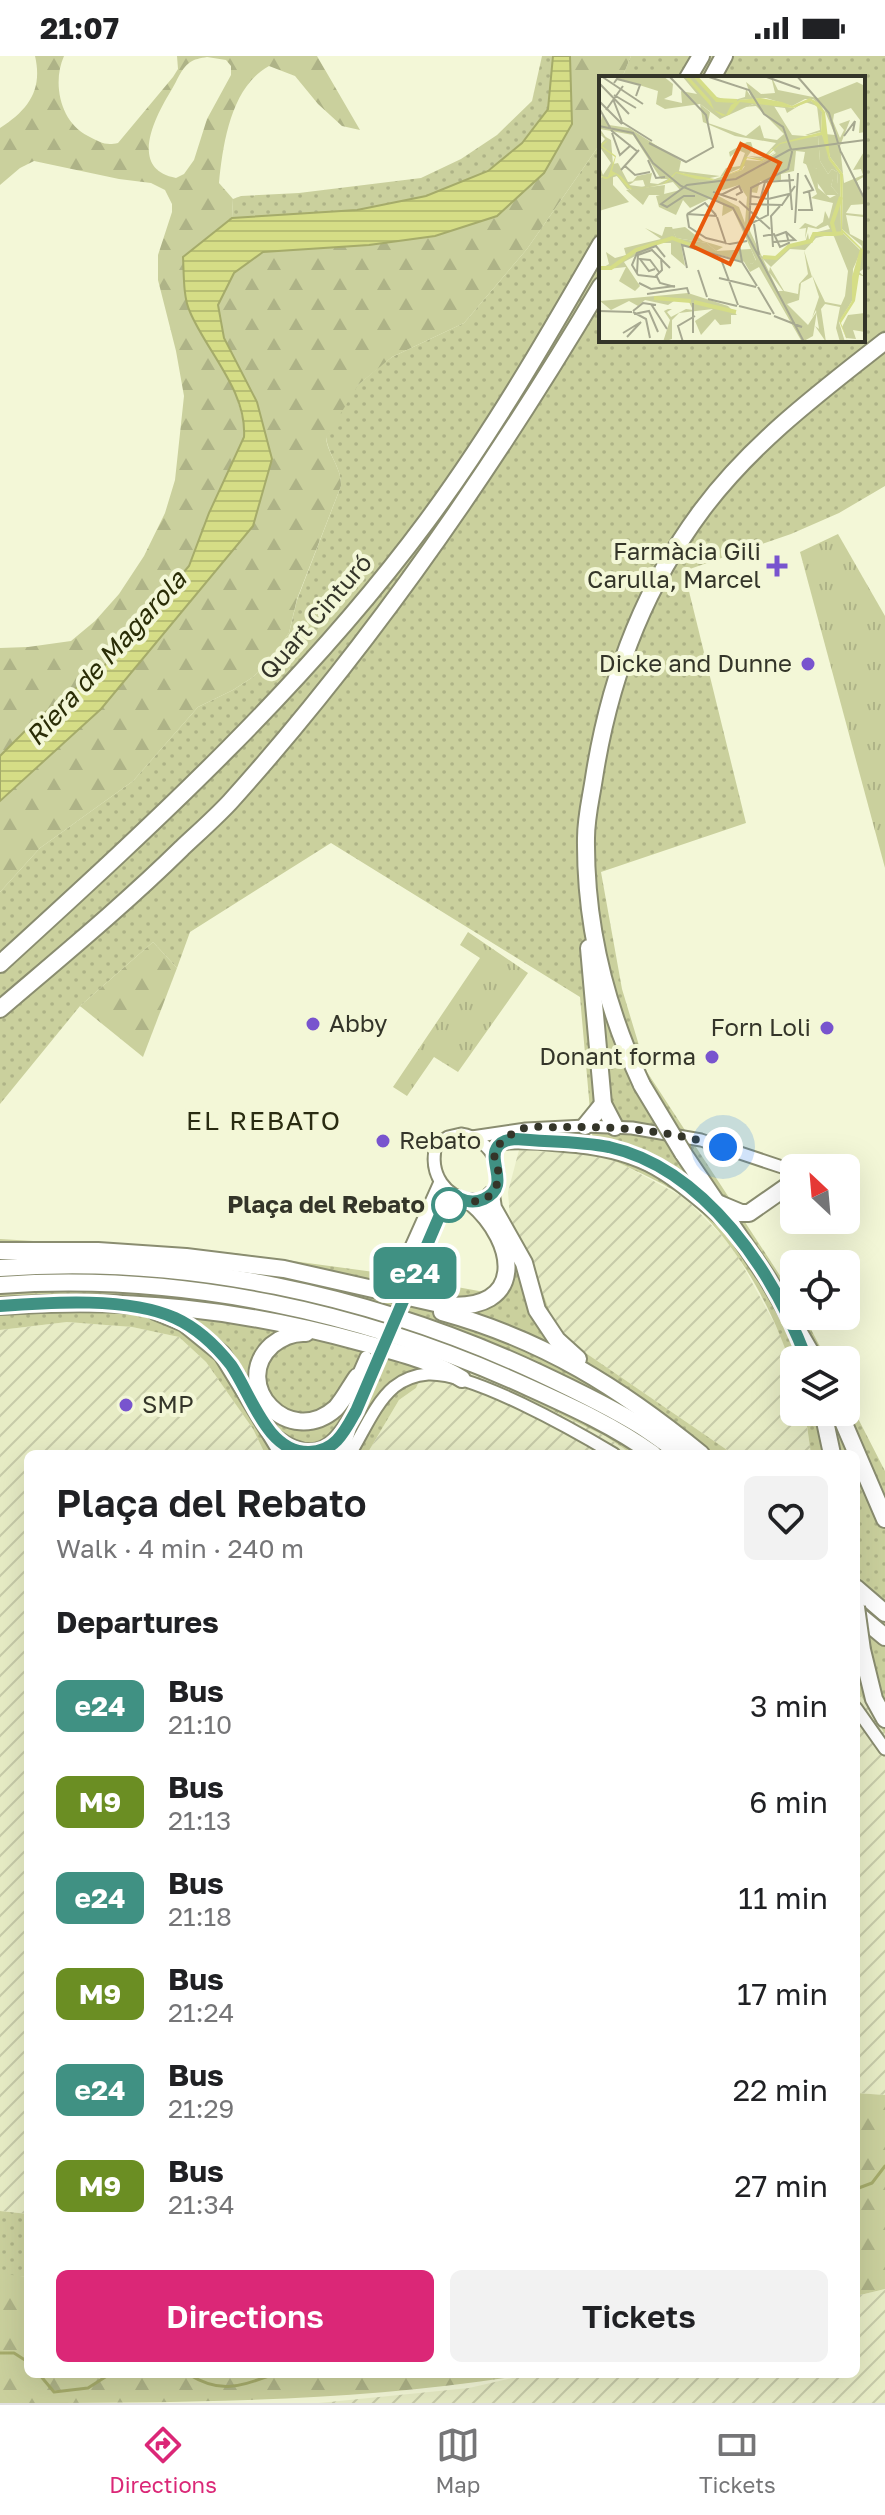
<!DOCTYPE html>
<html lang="en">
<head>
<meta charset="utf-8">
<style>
	:root { --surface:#fff; --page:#f2f2f2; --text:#202124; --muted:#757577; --line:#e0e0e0; --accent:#db2777 }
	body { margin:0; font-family:"Golos Text",sans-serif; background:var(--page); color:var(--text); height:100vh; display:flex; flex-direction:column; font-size:30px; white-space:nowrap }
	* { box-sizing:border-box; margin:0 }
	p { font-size:26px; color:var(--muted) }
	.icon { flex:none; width:44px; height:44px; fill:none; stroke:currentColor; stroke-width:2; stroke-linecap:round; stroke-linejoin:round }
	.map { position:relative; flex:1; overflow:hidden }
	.sheet { position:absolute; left:24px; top:1394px; width:836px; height:928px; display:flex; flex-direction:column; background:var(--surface); border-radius:12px; box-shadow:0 8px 32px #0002 }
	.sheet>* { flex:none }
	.badge { padding:0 16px; border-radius:12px; font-size:28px; line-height:52px }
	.needle { width:52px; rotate:334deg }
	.buttons { position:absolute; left:780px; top:1098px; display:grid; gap:16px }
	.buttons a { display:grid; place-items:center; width:80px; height:80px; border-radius:12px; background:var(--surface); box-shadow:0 8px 32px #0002; font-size:40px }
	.you { position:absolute; width:40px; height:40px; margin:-20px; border:6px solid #fff; border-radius:50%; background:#1a73e8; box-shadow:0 0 0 12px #1a73e833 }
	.map>.badge { position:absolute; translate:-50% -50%; box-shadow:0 0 0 4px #fff }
	h2 { padding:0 32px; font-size:30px; line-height:72px }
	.round { display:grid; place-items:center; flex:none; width:84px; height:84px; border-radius:12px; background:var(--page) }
	.headline { display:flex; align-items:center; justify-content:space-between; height:136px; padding:0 32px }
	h1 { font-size:38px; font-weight:600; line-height:60px }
	.primary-button { display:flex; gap:16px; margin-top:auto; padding:16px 32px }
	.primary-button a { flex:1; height:92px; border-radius:12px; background:var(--accent); color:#fff; font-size:32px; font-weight:600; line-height:92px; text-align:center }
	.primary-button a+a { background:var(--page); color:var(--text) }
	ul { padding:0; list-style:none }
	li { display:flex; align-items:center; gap:24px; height:96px; padding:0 32px }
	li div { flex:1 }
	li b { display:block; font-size:30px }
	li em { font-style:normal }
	li .badge { min-width:88px; font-weight:700; text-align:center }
	.status { display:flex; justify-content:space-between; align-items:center; height:56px; padding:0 40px; background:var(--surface); direction:ltr }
	.status svg { height:22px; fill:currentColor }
	.tab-bar { display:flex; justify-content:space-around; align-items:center; height:112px; border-top:2px solid var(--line); background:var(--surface); font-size:22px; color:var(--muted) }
	.tab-bar a { display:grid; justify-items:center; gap:4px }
	.tab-bar .on { color:var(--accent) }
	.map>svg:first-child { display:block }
</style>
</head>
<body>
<div class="status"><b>21:07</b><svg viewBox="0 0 49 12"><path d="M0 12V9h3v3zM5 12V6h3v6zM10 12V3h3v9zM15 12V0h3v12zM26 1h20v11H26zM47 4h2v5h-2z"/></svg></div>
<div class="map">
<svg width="885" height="2347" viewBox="0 0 885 2347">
	<defs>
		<pattern id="industrial-furrows" width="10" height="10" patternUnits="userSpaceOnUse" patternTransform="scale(2)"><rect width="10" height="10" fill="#e7ecc5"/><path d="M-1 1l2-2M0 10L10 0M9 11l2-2" fill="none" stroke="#c7cba9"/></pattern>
		<pattern id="grass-dots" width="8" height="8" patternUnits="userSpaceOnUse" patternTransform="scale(2)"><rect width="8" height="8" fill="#cad09d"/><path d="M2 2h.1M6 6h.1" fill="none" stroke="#aeb387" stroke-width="1.8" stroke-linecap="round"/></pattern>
		<pattern id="forest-firs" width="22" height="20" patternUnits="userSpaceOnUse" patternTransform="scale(2)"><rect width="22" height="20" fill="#cad09d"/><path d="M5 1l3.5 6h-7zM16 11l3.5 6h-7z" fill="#aeb387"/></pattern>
		<pattern id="park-tufts" width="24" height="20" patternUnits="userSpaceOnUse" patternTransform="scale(2)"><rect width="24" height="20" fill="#cad09d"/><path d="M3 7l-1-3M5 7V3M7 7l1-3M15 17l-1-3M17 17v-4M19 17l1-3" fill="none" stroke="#aeb387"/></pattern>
		<pattern id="water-rules" width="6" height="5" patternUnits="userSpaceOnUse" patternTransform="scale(2)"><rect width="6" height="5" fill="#d5dd86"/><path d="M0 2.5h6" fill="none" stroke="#b7be74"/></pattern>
	</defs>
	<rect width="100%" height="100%" fill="#f3f7d7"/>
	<g fill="url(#industrial-furrows)">
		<polygon points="519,1094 605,1099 685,1142 732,1190 783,1283 794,1319 794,1356 805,1356 811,1398 733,1398 558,1278 530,1202 510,1162 508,1136"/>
		<polygon points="67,1266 132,1271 179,1281 206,1306 253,1373 265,1398 28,1398 28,2158 0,2155 0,1274"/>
		<polygon points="430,1301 458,1309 605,1380 632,1398 367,1398 399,1344 416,1332"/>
		<polygon points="856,1632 885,1678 885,2039 856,2037"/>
		<polygon points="885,2233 885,2347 319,2347 469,2332 530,2318 856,2318 856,2240"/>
	</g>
	<g fill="url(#grass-dots)">
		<path d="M542,0h11c-2,16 1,41 -6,54 -4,7 -10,14 -15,20 -66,86 -201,82 -300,88l1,-19 8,-3 58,-3 122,-15 40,-19 36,-24 35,-34z"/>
		<path d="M631,0h254v430l-46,27 -48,21 -107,37 62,252 -145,49 21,117 25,83 145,222 2,22h10l23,44h-33v15c-18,-61 -58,-136 -108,-176 -20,-16 -58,-31 -81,-43l-11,-1 -14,-158 -249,-154 -141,89 -13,36 -24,-26 -73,64 -80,98v-212l40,-44 93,-67 65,-74 35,-17 20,-13 15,-14 21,-30 8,-33 44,-114c1,-18 -13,-31 -15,-49l22,-39 10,-13 21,-18 13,-10 72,-34 63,-74 73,-105 1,-9v205h262v-262h-241z"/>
		<polygon points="0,1183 234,1197 374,1216 490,1237 517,1210 530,1202 558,1278 733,1398 632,1398 605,1380 458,1309 430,1301 416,1332 399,1344 367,1398 265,1398 253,1373 206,1306 179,1281 132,1271 67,1266 0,1274"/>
		<polygon points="846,1339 885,1415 885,1678 856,1632 856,1398 811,1398 805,1356 846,1356"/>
		<polygon points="0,2155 28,2158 28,2221 0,2219"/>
	</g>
	<g fill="url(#forest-firs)" fill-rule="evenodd">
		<path d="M35,0h29c-12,27 -4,66 24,80 12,6 17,10 30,7l55,-66 5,-8 -1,-13h140l43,74 -18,-4 -24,-22 -23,-28 -26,-10c-38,21 -46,77 -50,117l14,16 -1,19 -49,39 53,138 8,29v13l-35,76 -20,53 -85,100 -66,52 -38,38v-108l28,-1 43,-6 24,-20 24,-27 25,-38 21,-43 10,-33 9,-84 -8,-45 -18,-71v-25l14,-43v-8l-7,-14 -14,-7 -32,-4 -85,-18 -14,7 -20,17v-57c28,-18 43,-38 35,-72zM207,1l19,3 5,6v9l-24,44 -13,41 -10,14 -8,4c-49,-9 -20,-63 -4,-89 5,-8 9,-20 17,-26 5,-4 12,-5 18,-6z"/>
		<path d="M570,0h61l-9,22h-21l-1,66 -73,105 -63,74 -72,34 -34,28 -32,53c2,17 16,30 15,48l-44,113 -8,34 -21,30 -15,14 -20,13 -35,17 -65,74 -93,67 -40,44v-91l101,-92 152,-183 4,-124 -33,-64 -6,-33 16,-32 29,-21 106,-7 66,-9 137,-112z"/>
		<polygon points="153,886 177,912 143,1001 80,950"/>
		<polygon points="856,2037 885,2039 885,2233 856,2240"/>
		<path d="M4,2218l24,3v97h502c-174,29 -353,29 -530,29v-128z"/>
	</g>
	<g fill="url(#park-tufts)">
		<polygon points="838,478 885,560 885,812 800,496"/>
		<polygon points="468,876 528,917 458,1016 434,1001 407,1040 393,1031 480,902 460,889"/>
	</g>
	<path fill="url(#water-rules)" stroke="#a5ab6a" stroke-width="2" d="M553,0h17l2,68 -28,49 -47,43 -62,20 -66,9 -106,7 -29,21 -16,32 6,33 33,64 15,57 -19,67 -152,183 -101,92v-45l38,-38 66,-52 85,-100 20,-53 35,-76c3,-46 -37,-85 -54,-125 -7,-15 -6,-38 -7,-55l49,-39 125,-8 69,-14 62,-25 34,-28 26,-34z"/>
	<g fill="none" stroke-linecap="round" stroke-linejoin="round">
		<g stroke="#a5ab6a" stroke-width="3">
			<polyline points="856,2133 872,2127 885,2110"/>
			<polyline points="0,2297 14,2297 28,2306"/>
			<polyline points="39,2318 54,2336 88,2332 110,2318"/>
			<path d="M188,2318c34,21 52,12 87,0"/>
		</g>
		<defs>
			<g id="minor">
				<path d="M461,1078c14,2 29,12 34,26 21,63 -75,48 -59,-15l12,-8z"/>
				<polyline points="472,1081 526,1073 585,1070 632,1072 701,1084 794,1115"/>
				<polyline points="393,1231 440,1126"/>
				<polyline points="408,1233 442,1154 459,1142"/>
				<polyline points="355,1326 366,1301"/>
				<polyline points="342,1398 356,1355 377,1306"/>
				<path d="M350,1398c13,-21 25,-51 44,-67 10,-8 22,-12 34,-13 44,-2 146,56 186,80"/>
				<polyline points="856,1652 885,1693"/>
			</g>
			<g id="highway">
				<polyline points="688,22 701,0"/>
				<polyline points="712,22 724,0"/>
				<polyline points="589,892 603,1048 615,1071"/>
				<path d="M0,908c152,-139 304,-277 427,-443 65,-88 120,-183 174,-277"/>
				<path d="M0,953c62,-53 124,-104 182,-161 16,-15 33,-30 48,-46 142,-158 263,-334 371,-516"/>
				<path d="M642,1029c-36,-77 -57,-162 -56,-247 0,-21 5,-40 8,-60 15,-97 49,-189 108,-268 50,-67 118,-118 183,-169"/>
				<polyline points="585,1070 603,1048"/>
				<path d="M502,1085c21,-2 41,0 62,2 85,6 106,31 168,82"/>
				<polyline points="683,1097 768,1223 815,1304"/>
				<polyline points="491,1139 493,1152 524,1207 537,1254 557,1284 578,1303"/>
				<polyline points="717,1147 741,1157 749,1157 792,1127"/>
				<path d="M0,1195h98l88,6 98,12 160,36c82,8 75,-62 27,-103"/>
				<path d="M0,1212c184,-14 372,27 539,105 34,16 70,33 102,53 14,9 27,19 40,28"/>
				<path d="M0,1229c182,-13 365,27 530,103 42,19 86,39 123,66"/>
				<path d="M0,1250c129,-9 240,3 364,37 32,9 70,18 98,36"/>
				<polyline points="155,1255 184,1267 222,1298 283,1398"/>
				<path d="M442,1256c102,28 178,76 259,142"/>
				<path d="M306,1277c-14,-1 -24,4 -34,12 -43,39 17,105 64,63 8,-9 14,-21 21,-31"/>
				<polyline points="823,1356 832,1398"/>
				<polyline points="839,1356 885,1463"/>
				<path d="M276,1383c40,28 60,9 80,-28"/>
				<polyline points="856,1532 885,1557"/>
				<polyline points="856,1557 885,1581"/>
				<polyline points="862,1594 874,1643 885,1663"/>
			</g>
		</defs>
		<use href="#minor" stroke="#8a8d70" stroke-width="15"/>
		<use href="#highway" stroke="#8a8d70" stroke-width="20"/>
		<use href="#minor" stroke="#fff" stroke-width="11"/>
		<use href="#highway" stroke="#fff" stroke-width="16"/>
		<defs>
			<g id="highway-bridge">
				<polyline points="642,1029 683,1097"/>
				<polyline points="856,1551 862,1594"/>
			</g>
		</defs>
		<use href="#highway-bridge" stroke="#8a8d70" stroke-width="20" stroke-linecap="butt"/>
		<use href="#highway-bridge" stroke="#fff" stroke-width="16"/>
	</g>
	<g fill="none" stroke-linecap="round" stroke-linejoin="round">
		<defs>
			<path id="line" d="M0,1250c51,-4 129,-9 175,12 22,10 41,28 56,47 20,29 36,88 78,87 26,0 36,-21 47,-41l86,-201 17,-12c8,4 16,5 25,1 28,-13 2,-38 14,-53 5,-6 11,-6 18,-7 30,3 63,2 93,8 97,22 165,126 198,213"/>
		</defs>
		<use href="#line" stroke="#fff" stroke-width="18"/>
		<use href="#line" stroke="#409183" stroke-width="12"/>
		<path stroke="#343529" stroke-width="8" stroke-dasharray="0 14.4" d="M449,1149l10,-7c21,10 42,-3 39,-28 -1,-6 -5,-11 -3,-18 2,-9 18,-20 27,-23 10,-4 26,-1 37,-2 56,-1 110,3 164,20"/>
	</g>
	<g fill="#7854ce" stroke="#f3f7d7" stroke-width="3">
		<path d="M773 498h8v8h8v8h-8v8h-8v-8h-8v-8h8z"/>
		<circle cx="808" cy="608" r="8"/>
		<circle cx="313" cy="968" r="8"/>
		<circle cx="827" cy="972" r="8"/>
		<circle cx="712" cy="1001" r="8"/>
		<circle cx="383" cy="1085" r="8"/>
		<circle cx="126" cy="1349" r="8"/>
	</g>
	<circle fill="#fff" stroke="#409183" stroke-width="4" cx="449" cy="1149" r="16"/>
	<g text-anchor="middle" stroke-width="8" stroke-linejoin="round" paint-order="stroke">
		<g font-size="24" fill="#343529" stroke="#f3f7d7" text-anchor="end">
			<text x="761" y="504">Farmàcia Gili<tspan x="761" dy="28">Carulla, Marcel</tspan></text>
			<text x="792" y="616">Dicke and Dunne</text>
			<text x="329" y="976" text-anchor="start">Abby</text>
			<text x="811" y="980">Forn Loli</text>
			<text x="696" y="1009">Donant forma</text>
			<text x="399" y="1093" text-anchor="start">Rebato</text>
			<text x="142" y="1357" text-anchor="start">SMP</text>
		</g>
		<g font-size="24" fill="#343529" stroke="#f3f7d7">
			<text transform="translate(316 561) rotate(-49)" y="8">Quart Cinturó</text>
		</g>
		<g font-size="24" font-weight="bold" fill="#343529" stroke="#f3f7d7" text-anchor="end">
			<text x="425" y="1157">Plaça del Rebato</text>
		</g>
		<g font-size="26" font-style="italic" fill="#2a2d06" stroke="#f3f7d7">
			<text transform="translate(106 602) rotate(-48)" y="9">Riera de Magarola</text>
		</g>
		<g font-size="26" letter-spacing="2" fill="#292b11" stroke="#f3f7d7">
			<text x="264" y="1074">EL REBATO</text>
		</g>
	</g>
	<g transform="translate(599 20)">
		<rect width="266" height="266" fill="#f3f7d7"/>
		<path d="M101,28l10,8 -2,11 38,13 14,-11 4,13 13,2 7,-6 -28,-28 -12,1 10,-3 20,2 18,29 26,2 2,24 8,13 4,-5 5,3 1,13 -5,-6 -2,7 8,9h-13l-12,-17 3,-9 -14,-6 2,-11 -9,-1 -2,20 -13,3v6l-21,1 -3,12 -7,-1v39l28,60h5l-14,-19 1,-5 14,24 14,3 1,-10 9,-10 -4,-24 8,27 -11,6 -2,17 -12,4 21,21 9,-14 -4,25 -11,6 -43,-75 -9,5 -7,-12 9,4 4,-4 -23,-50 -11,6 1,-11 -12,-7 -21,10 -7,-8 -7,15 -17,-8 -3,-11 24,-6 -7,-8 -41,9 -5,-2 -10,-13 -12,4 -6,-2 17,-4 15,16 14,-4 -2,-6 -10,1 4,-5 15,-3 -2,10 8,1 10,-5h-7l-28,-44 -33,-6 7,10 -8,-7 3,-17 7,10 20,3 52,33 -2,10 41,5 -15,3 -24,-6 22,10 44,-13 29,-17 -4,-4 -8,9 -4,1 -12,-3 15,1 13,-14 -41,-7 -32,-14zM140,109l8,12 -2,26 -6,-16 -26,-14zM86,151l18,14 20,6 -7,4 -9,-8 -31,-5 -4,-9zM266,237v19l-12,-2 3,9 -10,-1 -4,-11 6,-12z" fill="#cad09d" fill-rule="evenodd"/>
		<path d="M64,0l10,8 -1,11 -8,4 18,4 -1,-12 16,3 -15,-18h13l18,20 18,5 14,-4 1,-8 5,8 -5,-15 15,12 14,-1 -4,-17 7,14 40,8 39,-16 8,4v46l-6,1 1,-13 -9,-12 -17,6 -1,7 7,17 4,-8 -5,-6 11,-4 -10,26 4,37 19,-8 -2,-6 -8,1 12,-20v26l-8,5 8,23 -14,1 -5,8 19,2 -2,13v-11l-17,-2 4,19 15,8v26l-6,4 6,5 -8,-3 5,-28 -20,-17 1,-55 -13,-17 -5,-23 10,1 -11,-26 -11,-10h-8l-13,7 -26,-8 -27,2 55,8 7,-5 7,-2h3l9,6 2,5 -1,20 -13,3h14l4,6 3,18 11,15 1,57 20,20 -8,18 -1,32 -13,21 6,20h-5l-4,-14 4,-21 -15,-3 -4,5 5,33 -11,-16 4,3 -3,-19 -4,8 7,-21 -7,-22 13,27 16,3 4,-9 3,-25 -15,-37 -17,4 -11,12 -15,-1 -19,18 -11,-11 16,2 13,-13 16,-2 3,-10 1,7 4,-7 17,-4 -2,-4 -10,4 -10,-2 -3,12 1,-11 -7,1 6,-6 11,4 7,-5 2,-11 4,8 4,-16 -22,-5 6,-4 -12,-33 12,8 1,19 12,10 8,-4 -7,-8 2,-8 5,6 -1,-12 -5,-3 -4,5 -8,-13 -2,-24 -13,-2 15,-5 -3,-24 -12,-4 -18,11 -2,-5 -32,-4 -33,15 -20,-15 -35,5 -9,-5 2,-13 -41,-13zM0,57l12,7 2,24 5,-1 10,19 7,-1 -6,4 15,2 -12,3 -19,-18 -7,6 -7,-3v-11l4,11 8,-12 -12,-17 6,-7zM148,66h4l4,13 -3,-5 -7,10 15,1 17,-10 -36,25 -20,5 -18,2 -23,-8 32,5 30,-10 3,-4 -25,11 6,-9 14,-2 5,-13 -7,-3 -8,7 -1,-5zM14,100v9l16,17 -30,9v-33zM66,109l-1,10h-15l-6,10 -17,-15zM66,151h7l4,11 31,5 9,8 35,-2 5,12 -4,3 -71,-20 4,22 -14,-12v-11h-12l-35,19 16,24 -5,5 -16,-10 7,-14 -27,3 10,-6 -3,-12 9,6 11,-3 -2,-7 37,-9 -16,-11 17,8zM89,217l40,13 9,9h-6v9l-11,1 -5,-6 -14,16 -6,-14 18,-12 -34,4 -7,7v19l-9,3 7,-22 -6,-9 4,-2h4l-5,3 4,5 15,-8 7,1 -5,-10 -11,-1 -9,6 -23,-5 -7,6 -9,-5 -18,9 -11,-9z" fill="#cad09d"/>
		<path d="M85,0h4l22,24 4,10 12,5 5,-10 8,-5 21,-2 22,4 10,4 18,-8 9,5 6,9 5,45 13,17 -1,55 21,21 -8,51 -14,22 7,19 -9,-21 13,-20v-24l8,-28 -19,-18 -1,-57 -11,-14 -7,-25 -42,9 -18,17 -15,-3 -5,12 -30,10 -16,-1 -20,-6 -6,7 -6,4 -30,6 -6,-2 -12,-14 -9,5h-2l-6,-3 9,1 7,-20 -14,-10 1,-4 6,-3 -9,-8 9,8 -6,6 14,10 -4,15 9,5 12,14 30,-6 13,-12 39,7 24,-9 6,-13 17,2 18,-16 41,-11 1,-20 -11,-11 -18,7 -53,-6 -11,13 -7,1 -7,-5z" fill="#d5dd86"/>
		<path fill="none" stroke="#d5dd86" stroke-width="4" d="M96,0l22,24 20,1M242,121l-9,26 3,11 8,-1M164,181l13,1 13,-12 22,-5 3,-7h21M0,192h12l25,-18 36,-12 29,11M55,222l37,3M95,226l42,10"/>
		<path fill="none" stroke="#a7a991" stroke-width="2" d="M2,0l42,28M107,0l43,14 15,24 19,13 9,25 -4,17 -37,19 -2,42M165,0l36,13M198,0l32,37 12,40M0,7l30,31M15,7l3,-4 23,6 -4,11M15,19l22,13M14,23l9,23M0,25l23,23M0,32l13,23 26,21M7,34l17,-24M21,45l32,20M0,50l34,7 20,30 28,23 52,22 71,134M13,57l8,22 11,-10M245,60l11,-15 -2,10M50,67l37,19 27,-15 -7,-32 -37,-39M242,76l24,48M49,84l8,18 9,-1M26,90l10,9 15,-3M22,94l18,-20M190,98l3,36M166,106l29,-2M114,116l24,8M204,117l10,-3 -8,-15M122,119l18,-9 3,6 -6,3M96,120h-11l-17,11 -6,-3 26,-19 49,-6 53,-29 76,-10M151,120l18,3 21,-5M140,125l31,28M150,128l33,1 13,-19M199,134h14l-3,-19M88,138l2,13 17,11 24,6 17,-3M88,138l18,-11 11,12M88,138l30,2M157,139l9,-33M118,141l9,27M196,147l3,-50M151,148l18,-9v-33M155,148l5,31M164,160l11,-2 6,13 9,-4 -3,-11M174,166l22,-2 -9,-8 -11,4M140,168l3,18 15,24M174,171l-2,-31 9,-10M122,183l17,46M88,192l-5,-23 60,17M56,193l-6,2 -9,-12 10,1 9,12M99,194l9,27M38,197l1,-18 14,-5 18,18M39,199l-6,-10 5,-12 19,-7 9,11M39,199l17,2 7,-7 -1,-12M57,199l4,8 15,4M120,202l37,9M40,207l12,6 24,-3M159,211l16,27M48,218l40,-6 2,6M109,223l29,7M52,228l16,25M140,230l32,8M0,235l33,1M34,235l10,-8 13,2M34,236l13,7 4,19M35,238l15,-3 9,21M175,240l28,11 -7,-2M24,257l18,-11 -14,15M94,257v-30M84,266l-5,-16 17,-10"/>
		<path fill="#e8590c" fill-opacity="0.15" stroke="#e8590c" stroke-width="4" d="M142,68l39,19 -50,101 -38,-18z"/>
		<rect width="266" height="266" fill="none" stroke="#343529" stroke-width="4"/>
	</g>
</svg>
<div class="buttons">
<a><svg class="needle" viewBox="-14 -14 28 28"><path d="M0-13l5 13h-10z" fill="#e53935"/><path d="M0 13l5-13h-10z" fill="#757577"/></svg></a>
<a><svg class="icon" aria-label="locate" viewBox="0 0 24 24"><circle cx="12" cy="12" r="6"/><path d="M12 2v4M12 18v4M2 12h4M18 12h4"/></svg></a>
<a><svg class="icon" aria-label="layers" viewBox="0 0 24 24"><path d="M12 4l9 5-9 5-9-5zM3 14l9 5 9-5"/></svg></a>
</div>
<div class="you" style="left:723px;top:1091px"></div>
<b class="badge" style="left:415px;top:1217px;background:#409183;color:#fff">e24</b>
<section class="sheet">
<div class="headline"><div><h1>Plaça del Rebato</h1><p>Walk · 4 min · 240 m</p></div><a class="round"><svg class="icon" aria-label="heart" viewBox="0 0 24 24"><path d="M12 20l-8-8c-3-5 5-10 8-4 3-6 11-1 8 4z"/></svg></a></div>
<h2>Departures</h2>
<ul>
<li><span class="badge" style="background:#409183;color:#fff">e24</span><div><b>Bus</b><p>21:10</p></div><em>3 min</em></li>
<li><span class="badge" style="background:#6b8e23;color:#fff">M9</span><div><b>Bus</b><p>21:13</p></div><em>6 min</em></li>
<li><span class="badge" style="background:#409183;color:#fff">e24</span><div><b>Bus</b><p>21:18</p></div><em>11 min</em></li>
<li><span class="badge" style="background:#6b8e23;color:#fff">M9</span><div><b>Bus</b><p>21:24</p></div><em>17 min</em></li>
<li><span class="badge" style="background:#409183;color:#fff">e24</span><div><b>Bus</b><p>21:29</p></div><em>22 min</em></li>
<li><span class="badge" style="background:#6b8e23;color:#fff">M9</span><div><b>Bus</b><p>21:34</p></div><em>27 min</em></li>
</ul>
<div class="primary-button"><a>Directions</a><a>Tickets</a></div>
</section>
</div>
<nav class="tab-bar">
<a class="on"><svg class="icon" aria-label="directions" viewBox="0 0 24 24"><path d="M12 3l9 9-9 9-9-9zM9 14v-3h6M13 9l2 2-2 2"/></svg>Directions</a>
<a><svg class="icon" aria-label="map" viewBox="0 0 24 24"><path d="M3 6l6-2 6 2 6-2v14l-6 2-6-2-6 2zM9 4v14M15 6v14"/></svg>Map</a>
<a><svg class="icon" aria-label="tickets" viewBox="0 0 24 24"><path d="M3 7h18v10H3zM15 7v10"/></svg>Tickets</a>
</nav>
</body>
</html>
